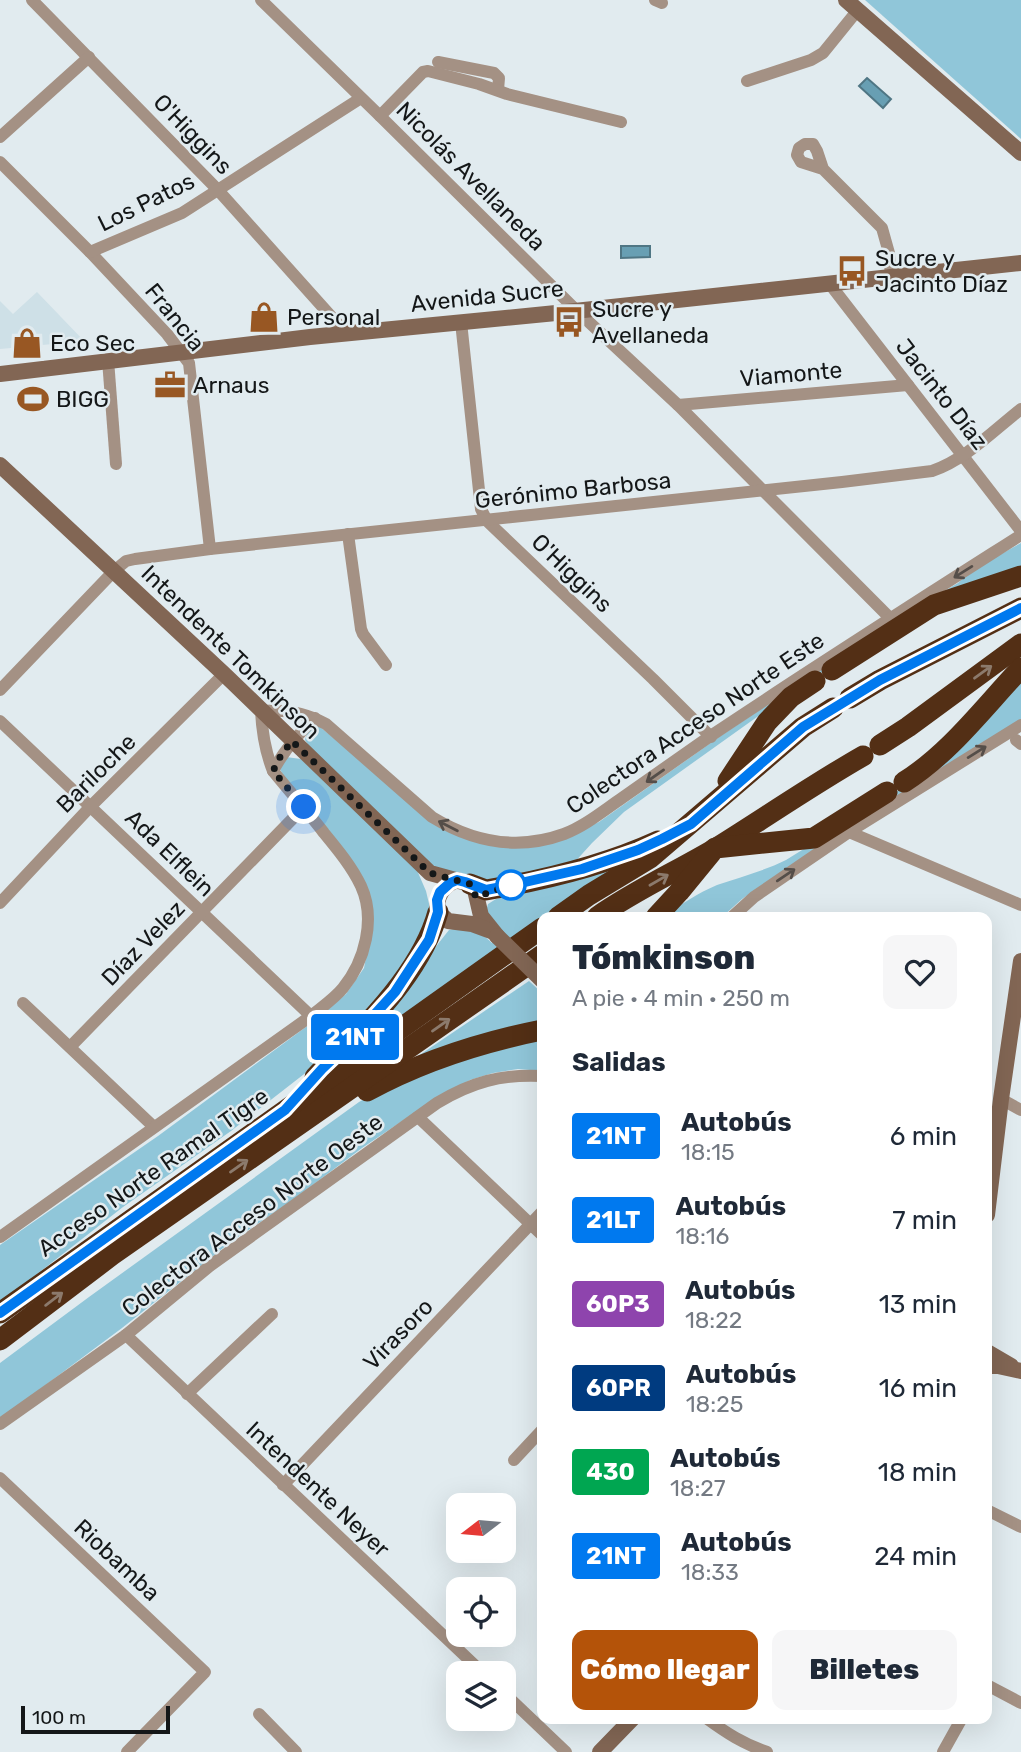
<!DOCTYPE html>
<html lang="es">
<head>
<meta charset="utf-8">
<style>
	:root { --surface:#fff; --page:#f6f6f7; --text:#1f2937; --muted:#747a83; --accent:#b45309 }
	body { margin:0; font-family:Rubik,sans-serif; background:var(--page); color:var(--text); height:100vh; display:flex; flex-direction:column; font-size:26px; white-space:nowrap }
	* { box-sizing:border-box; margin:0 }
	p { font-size:23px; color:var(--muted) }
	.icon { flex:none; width:38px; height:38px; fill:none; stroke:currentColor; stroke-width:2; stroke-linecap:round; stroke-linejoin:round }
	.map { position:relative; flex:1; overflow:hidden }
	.side { position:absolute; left:537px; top:912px; width:455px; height:812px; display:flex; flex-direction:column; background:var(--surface); border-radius:14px; box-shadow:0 7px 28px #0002 }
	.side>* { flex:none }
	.badge { padding:0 14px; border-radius:5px; font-size:24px; line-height:46px }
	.needle { width:46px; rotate:254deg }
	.controls { position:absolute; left:446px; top:1493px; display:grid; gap:14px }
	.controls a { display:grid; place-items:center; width:70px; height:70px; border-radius:14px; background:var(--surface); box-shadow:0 7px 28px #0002; font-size:35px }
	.scale { position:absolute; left:21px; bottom:18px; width:149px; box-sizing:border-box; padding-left:7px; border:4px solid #141718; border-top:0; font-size:19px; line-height:24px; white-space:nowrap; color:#141718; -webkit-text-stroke:5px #e1ebef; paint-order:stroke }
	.you { position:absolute; width:35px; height:35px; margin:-18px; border:5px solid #fff; border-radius:50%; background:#1a73e8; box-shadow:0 0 0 10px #1a73e833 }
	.map>.badge { position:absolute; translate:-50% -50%; box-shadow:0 0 0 4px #fff }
	h2 { padding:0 35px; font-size:26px; line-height:63px }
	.round { display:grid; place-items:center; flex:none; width:74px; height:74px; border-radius:14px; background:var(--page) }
	.summary { display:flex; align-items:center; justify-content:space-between; height:119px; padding:0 35px }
	h1 { font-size:33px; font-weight:800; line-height:52px }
	.cta { display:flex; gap:14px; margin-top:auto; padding:14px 35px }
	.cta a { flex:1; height:80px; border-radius:14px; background:var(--accent); color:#fff; font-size:28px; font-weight:800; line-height:80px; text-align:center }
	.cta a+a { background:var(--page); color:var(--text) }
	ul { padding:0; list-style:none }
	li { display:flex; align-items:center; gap:21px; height:84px; padding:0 35px }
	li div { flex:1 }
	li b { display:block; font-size:26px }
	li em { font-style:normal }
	li .badge { min-width:77px; font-weight:700; text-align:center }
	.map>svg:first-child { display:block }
</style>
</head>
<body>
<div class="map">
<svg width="1021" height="1752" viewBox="0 0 1021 1752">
	<rect width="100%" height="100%" fill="#e1ebef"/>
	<polygon fill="#cee0e7" points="37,292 84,341 0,349 0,301 13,314"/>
	<g fill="#90c6d9">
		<polygon points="865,0 1021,0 1021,139"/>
		<path d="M1021,543v29l-166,79 -59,38 -172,123 -32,31 -19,21 -85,19 -46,-8 -129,-122 -8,-13c2,-8 5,-13 14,-14l120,99 58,19 69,-8 33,-14 123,-87 171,-114 65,-38 16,-14z"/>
		<path d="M1021,678v44l-183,111 -96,66 -20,18h-58c17,-13 34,-24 53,-32 23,-8 47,-14 69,-25l137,-85z"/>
		<polygon points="286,757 301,759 416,868 426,891 430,908 430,924 397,979 308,1071 231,1131 123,1207 0,1303 0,1245 158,1136 314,1021 346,994 364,968 372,925 370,905 286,781 279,767"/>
		<path d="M630,860l-83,57h-5v3l-188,130 95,-120c18,-5 31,1 43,13l13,-9 -19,-23 2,-7 8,-5z"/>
		<polygon points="529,981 542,993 542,1021 396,1071"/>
		<polygon points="542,1037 542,1071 518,1069 493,1073 470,1080 432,1101 362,1148 290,1202 232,1241 122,1328 0,1419 0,1363 89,1297 359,1102 398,1080"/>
	</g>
	<g fill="#689fb3" stroke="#4f7684" stroke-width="2">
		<polygon points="867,78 891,99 883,108 859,86"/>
		<polygon points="621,246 650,246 650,257 621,258"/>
	</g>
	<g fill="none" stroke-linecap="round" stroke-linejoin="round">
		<g stroke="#a49184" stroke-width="12">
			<polyline points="32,0 217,189 346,333"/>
			<polyline points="261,0 380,116 576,310 678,405 890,618"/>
			<polyline points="655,0 662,3"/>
			<polyline points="438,62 494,73 499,78 498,90"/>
			<polyline points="747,81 811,60 823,53 857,11"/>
			<polyline points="380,116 423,72 428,71 479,84 507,94 621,122"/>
			<polyline points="0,137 89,57"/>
			<polyline points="0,162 90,252 167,334 189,363 210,549"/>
			<polyline points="823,169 801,162 797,155 799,148 805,144 813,144 817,151 823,169 882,228 889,253 891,277"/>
			<polyline points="90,252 182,213 361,98"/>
			<polyline points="829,283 1021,531"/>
			<polyline points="461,322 481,509 487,521 653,679 711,737"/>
			<polyline points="108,360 116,464"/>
			<polyline points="678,405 908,385"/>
			<polyline points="348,534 361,629 363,634 386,665"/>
			<path d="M0,690l114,-119 12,-10 9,-2 75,-10 632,-67 90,-11c33,-11 61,-40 89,-62"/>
			<polyline points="0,721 311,1016"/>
			<polyline points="1016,740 1021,744"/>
			<path d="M273,771c11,-21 25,-37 42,-53"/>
			<polyline points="849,832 1021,905"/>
			<polyline points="0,903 91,806 224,674"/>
			<polyline points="732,917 754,897 849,832 1021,725"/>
			<polyline points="23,1003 154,1127"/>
			<polyline points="70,1047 304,807"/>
			<polyline points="1001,1099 1021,1110"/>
			<polyline points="418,1117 542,1235"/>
			<path d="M0,1237l311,-221c11,-9 24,-18 32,-28 22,-27 33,-69 18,-102 -9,-19 -23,-36 -37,-53 -16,-21 -34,-41 -51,-62 -8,-20 -11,-39 -12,-60 22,-2 45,2 65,13l106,93c41,25 85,34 132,17 21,-8 39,-23 58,-36 29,-20 58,-41 87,-61 103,-69 207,-135 312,-202"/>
			<polyline points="126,1335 483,1673"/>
			<polyline points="187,1394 272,1314"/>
			<path d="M0,1424l126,-89 85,-70 226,-162c35,-21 64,-29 105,-27"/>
			<polyline points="514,1460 542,1430"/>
			<polyline points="0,1478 205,1672 127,1752"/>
			<polyline points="283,1485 542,1212"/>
			<polyline points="987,1510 1021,1527"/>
			<polyline points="987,1685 1021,1703"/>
			<polyline points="504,1693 566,1752"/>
			<polyline points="259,1714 296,1752"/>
			<path d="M706,1718c22,16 36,25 61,34"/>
			<polyline points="943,1752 962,1718"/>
		</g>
		<g stroke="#826654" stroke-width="16">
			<polyline points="846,0 1021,153"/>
			<polyline points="0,374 310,337 556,313 1021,263"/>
			<polyline points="0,465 224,674 430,873 470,884 475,890 481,916 497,936"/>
			<path d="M457,880c-14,5 -22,17 -19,32l10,9 24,3 19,7"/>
			<polyline points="987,1215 1001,1099 1021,961"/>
			<polyline points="987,1352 1011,1366"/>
			<polyline points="987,1366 998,1366 1021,1371"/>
			<polyline points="600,1752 633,1718"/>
		</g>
		<g stroke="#532f15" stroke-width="21">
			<polyline points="832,670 934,605 1021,576"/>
			<polyline points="850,698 880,680 1021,608"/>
			<polyline points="880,745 908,727 1021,644"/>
			<polyline points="728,781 767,722 791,697 815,681"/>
			<path d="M904,782c46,-29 80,-75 117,-114"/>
			<path d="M470,884l16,6c59,-10 117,-24 172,-49"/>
			<polyline points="558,917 589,895 650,858 803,727 833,708"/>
			<path d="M597,917c38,-27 81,-46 121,-70 48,-30 96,-63 145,-91"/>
			<polyline points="656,917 679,892 715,848 814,838 887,792"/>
			<path d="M315,1077c10,-11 21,-21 31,-31 36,-37 78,-83 92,-134"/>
			<path d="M367,1091c55,-30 115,-49 175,-61"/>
			<polyline points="0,1313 542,928"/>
			<polyline points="0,1340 112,1255 542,955"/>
		</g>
		<polyline stroke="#826654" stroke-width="16" points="497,936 542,980"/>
	</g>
	<defs><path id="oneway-shaft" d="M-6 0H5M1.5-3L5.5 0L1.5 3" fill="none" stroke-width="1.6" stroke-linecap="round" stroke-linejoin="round" transform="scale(1.75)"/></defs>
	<g stroke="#554e49">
		<use href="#oneway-shaft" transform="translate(963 572) rotate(148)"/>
		<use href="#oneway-shaft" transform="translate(977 752) rotate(-32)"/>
		<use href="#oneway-shaft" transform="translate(655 776) rotate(145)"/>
		<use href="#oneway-shaft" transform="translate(448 826) rotate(-153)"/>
		<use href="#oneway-shaft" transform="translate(786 875) rotate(-34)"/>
	</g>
	<g stroke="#8c7a6c">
		<use href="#oneway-shaft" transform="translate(983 672) rotate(-36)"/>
		<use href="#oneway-shaft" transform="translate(659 880) rotate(-30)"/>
		<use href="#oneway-shaft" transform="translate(441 1025) rotate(-35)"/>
		<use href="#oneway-shaft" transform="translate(239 1166) rotate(-35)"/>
		<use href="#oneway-shaft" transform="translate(54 1299) rotate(-37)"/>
	</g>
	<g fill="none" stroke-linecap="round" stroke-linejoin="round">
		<defs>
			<polyline id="line" points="0,1313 285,1110 322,1069 346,1046 395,992 429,940 438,912 437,900 440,892 450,883 457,880 465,882 486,890 512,885 582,869 638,850 662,839 691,824 803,727 880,680 1021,608"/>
		</defs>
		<use href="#line" stroke="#fff" stroke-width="16"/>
		<use href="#line" stroke="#0079ef" stroke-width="10"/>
		<polyline stroke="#141718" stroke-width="7" stroke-dasharray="0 12.6" points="304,807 273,771 281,755 292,741 430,873 470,884 476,897 511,885"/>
	</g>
	<defs>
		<symbol id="bus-bare" viewBox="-9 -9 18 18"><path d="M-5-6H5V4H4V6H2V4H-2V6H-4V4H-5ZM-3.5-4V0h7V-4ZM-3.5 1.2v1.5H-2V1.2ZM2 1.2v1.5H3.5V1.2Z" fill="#985723" stroke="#e1ebef" stroke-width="2.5" paint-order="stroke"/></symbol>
		<symbol id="shop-bare" viewBox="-9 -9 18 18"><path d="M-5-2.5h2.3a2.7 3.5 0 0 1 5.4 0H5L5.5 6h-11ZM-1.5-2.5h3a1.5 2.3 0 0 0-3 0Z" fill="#985723" stroke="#e1ebef" stroke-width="2.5" paint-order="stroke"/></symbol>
		<symbol id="office-bare" viewBox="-9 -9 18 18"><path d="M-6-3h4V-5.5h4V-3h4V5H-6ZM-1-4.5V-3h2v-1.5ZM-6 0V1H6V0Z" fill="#985723" stroke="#e1ebef" stroke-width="2.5" paint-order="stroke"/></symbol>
		<symbol id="stadium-bare" viewBox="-9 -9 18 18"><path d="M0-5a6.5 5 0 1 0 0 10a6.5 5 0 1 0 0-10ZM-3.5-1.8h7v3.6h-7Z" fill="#985723" stroke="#e1ebef" stroke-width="2.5" paint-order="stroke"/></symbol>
	</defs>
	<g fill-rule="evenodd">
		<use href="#bus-bare" x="830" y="249" width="44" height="44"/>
		<use href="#shop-bare" x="242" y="295" width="44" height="44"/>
		<use href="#bus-bare" x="547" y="300" width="44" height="44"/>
		<use href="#shop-bare" x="5" y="321" width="44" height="44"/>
		<use href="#office-bare" x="148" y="363" width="44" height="44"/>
		<use href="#stadium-bare" x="11" y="377" width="44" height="44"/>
	</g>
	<circle fill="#fff" stroke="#0079ef" stroke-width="3.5" cx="511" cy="885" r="14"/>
	<g text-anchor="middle" stroke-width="5" stroke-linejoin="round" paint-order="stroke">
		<g font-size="23" fill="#141718" stroke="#e1ebef">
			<text transform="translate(193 134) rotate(46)" y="8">O'Higgins</text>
			<text transform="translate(471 176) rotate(45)" y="8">Nicolás Avellaneda</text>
			<text transform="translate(146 202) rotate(-26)" y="8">Los Patos</text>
			<text transform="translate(487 296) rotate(-6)" y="8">Avenida Sucre</text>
			<text transform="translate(175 317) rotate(51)" y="8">Francia</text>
			<text transform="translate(791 374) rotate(-5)" y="8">Viamonte</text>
			<text transform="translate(942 394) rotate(52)" y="8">Jacinto Díaz</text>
			<text transform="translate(573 490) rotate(-6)" y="8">Gerónimo Barbosa</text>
			<text transform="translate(572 573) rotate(44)" y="8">O'Higgins</text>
			<text transform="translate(231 652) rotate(44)" y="8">Intendente Tomkinson</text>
			<text transform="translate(695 723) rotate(-34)" y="8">Colectora Acceso Norte Este</text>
			<text transform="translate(96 773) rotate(-45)" y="8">Bariloche</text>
			<text transform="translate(170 853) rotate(44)" y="8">Ada Elflein</text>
			<text transform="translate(143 943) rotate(-46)" y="8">Díaz Velez</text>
			<text transform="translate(153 1172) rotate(-35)" y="8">Acceso Norte Ramal Tigre</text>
			<text transform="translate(252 1215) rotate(-37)" y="8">Colectora Acceso Norte Oeste</text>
			<text transform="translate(398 1334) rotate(-46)" y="8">Virasoro</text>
			<text transform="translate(318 1489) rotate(43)" y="8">Intendente Neyer</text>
			<text transform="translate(117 1560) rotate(43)" y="8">Riobamba</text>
		</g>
		<g font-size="23" fill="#141718" stroke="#e1ebef" text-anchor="start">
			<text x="875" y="266">Sucre y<tspan x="875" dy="26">Jacinto Díaz</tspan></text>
			<text x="592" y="317">Sucre y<tspan x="592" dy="26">Avellaneda</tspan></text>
			<text x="287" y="325">Personal</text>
			<text x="50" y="351">Eco Sec</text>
			<text x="193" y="393">Arnaus</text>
			<text x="56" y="407">BIGG</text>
		</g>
	</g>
</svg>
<div class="controls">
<a><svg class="needle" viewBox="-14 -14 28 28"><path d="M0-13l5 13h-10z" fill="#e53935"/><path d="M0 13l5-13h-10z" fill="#747a83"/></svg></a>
<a><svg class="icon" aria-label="locate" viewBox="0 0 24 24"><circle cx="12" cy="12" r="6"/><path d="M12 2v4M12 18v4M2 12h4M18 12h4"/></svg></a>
<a><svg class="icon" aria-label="layers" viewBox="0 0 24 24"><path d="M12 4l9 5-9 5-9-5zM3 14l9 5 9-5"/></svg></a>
</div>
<div class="scale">100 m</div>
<div class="you" style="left:304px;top:807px"></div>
<b class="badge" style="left:355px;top:1037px;background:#0079ef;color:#fff">21NT</b>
<section class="side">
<div class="summary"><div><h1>Tómkinson</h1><p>A pie · 4 min · 250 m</p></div><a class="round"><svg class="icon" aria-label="heart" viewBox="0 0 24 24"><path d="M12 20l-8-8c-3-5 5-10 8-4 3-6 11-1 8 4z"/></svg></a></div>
<h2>Salidas</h2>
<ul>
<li><span class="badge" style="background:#0079ef;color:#fff">21NT</span><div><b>Autobús</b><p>18:15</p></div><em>6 min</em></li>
<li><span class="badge" style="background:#0079ef;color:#fff">21LT</span><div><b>Autobús</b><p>18:16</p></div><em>7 min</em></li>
<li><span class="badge" style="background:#8e44ad;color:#fff">60P3</span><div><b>Autobús</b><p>18:22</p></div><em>13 min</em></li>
<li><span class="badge" style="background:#003b80;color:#fff">60PR</span><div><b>Autobús</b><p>18:25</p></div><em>16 min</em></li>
<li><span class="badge" style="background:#00a651;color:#fff">430</span><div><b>Autobús</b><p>18:27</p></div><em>18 min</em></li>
<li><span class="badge" style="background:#0079ef;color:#fff">21NT</span><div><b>Autobús</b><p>18:33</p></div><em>24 min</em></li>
</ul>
<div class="cta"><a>Cómo llegar</a><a>Billetes</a></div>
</section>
</div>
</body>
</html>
